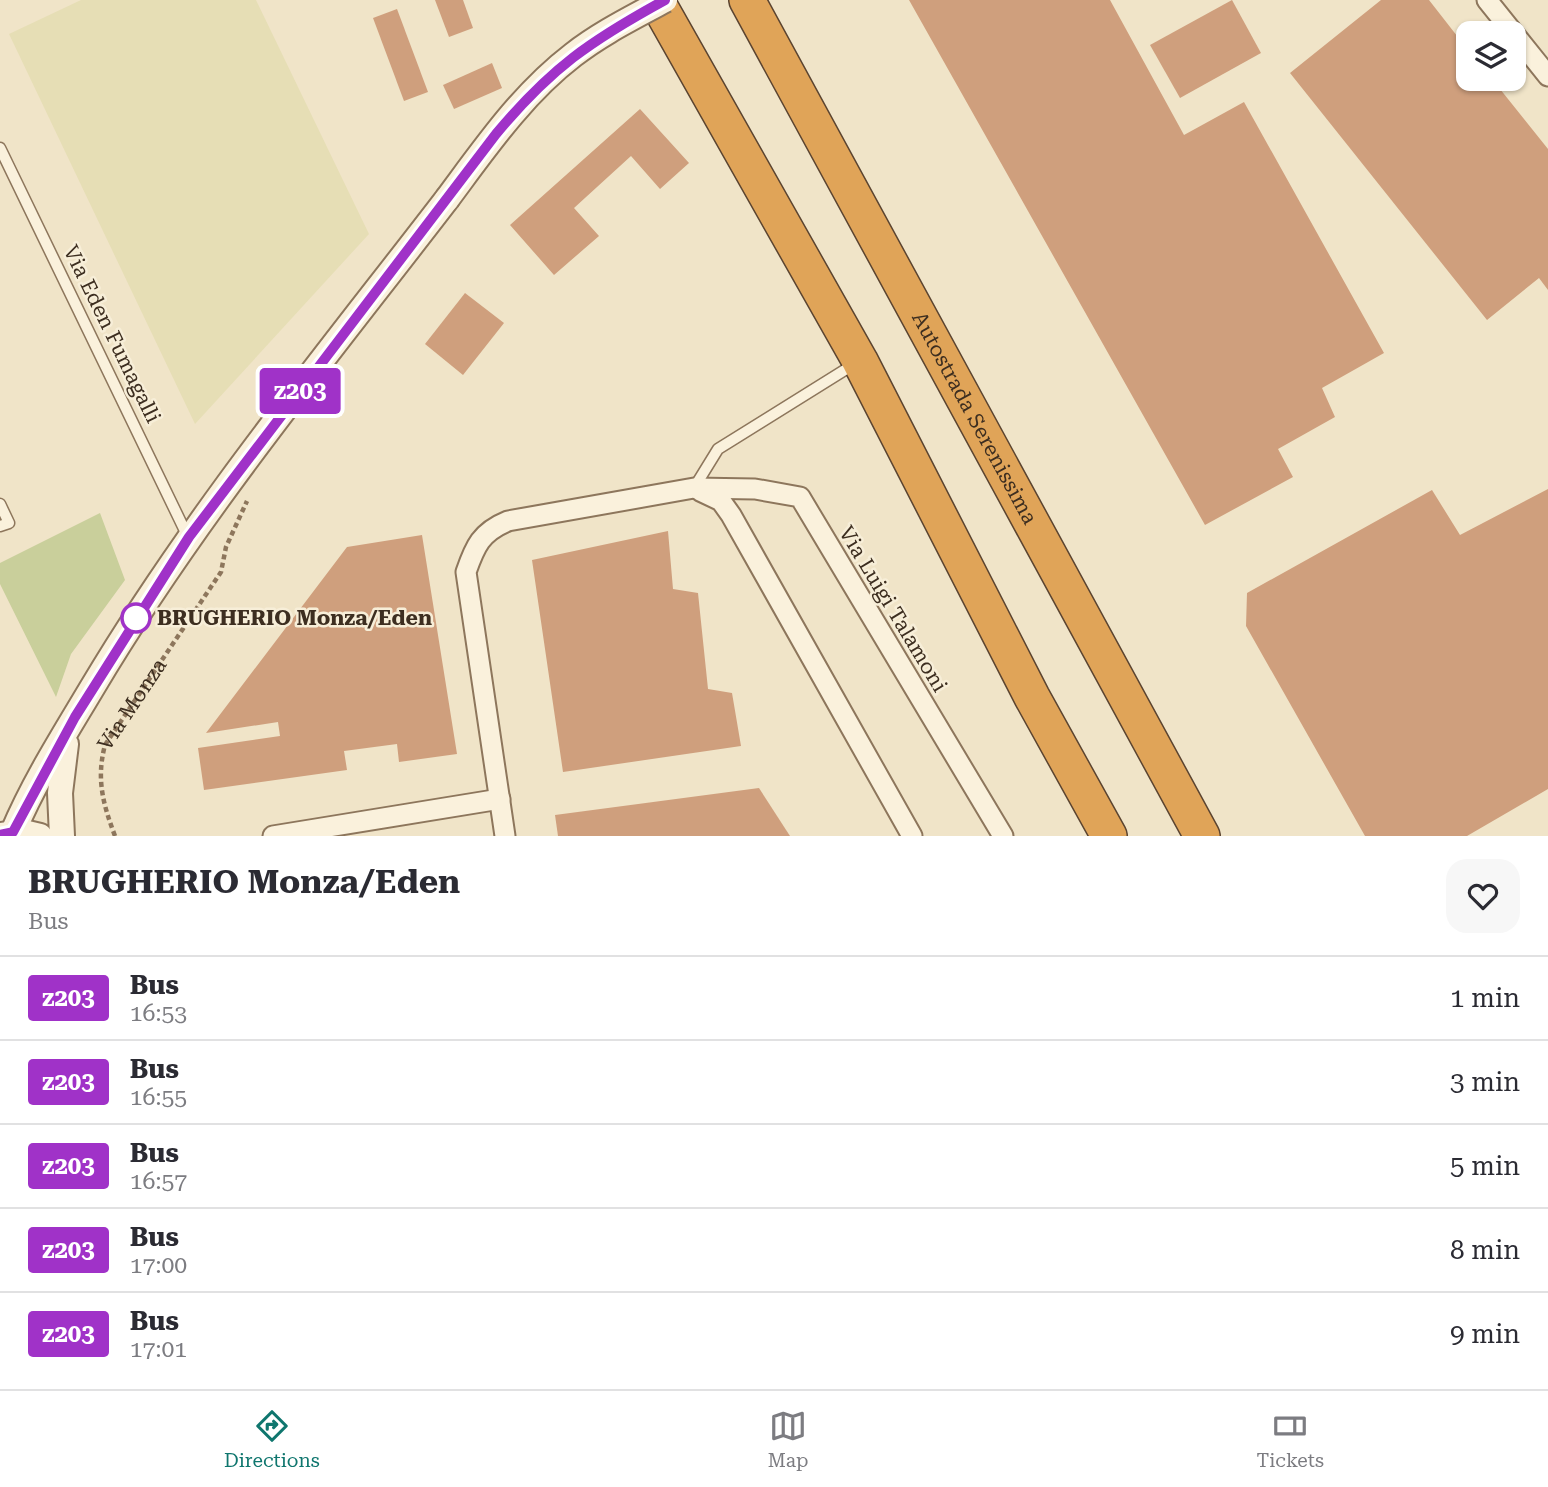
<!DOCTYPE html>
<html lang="en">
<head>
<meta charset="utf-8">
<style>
	:root { --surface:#fff; --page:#f7f7f7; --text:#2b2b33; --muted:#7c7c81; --line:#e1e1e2; --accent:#0f766e }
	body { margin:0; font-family:"Roboto Serif",serif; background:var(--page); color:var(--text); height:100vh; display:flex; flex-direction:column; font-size:26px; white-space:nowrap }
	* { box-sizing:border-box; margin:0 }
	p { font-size:23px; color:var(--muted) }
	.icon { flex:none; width:38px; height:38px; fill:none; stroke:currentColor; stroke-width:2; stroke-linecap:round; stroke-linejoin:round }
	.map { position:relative; height:836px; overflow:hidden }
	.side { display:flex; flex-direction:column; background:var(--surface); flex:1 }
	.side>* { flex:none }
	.badge { padding:0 14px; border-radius:5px; font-size:24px; line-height:46px }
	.tools { position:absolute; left:1456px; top:21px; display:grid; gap:14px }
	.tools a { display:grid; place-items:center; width:70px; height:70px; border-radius:14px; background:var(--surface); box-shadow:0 2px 5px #0004; font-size:35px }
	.map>.badge { position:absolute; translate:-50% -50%; box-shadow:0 0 0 4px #fff }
	.round { display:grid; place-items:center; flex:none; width:74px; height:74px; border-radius:21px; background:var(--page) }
	.headline { display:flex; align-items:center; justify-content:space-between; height:119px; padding:0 28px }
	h1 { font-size:33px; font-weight:700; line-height:52px }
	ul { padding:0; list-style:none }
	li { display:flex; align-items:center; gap:21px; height:84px; padding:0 28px; border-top:2px solid var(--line) }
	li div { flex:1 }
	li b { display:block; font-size:26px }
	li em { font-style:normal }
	li .badge { min-width:77px; font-weight:700; text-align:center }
	.dock { display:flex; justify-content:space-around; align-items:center; height:98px; border-top:2px solid var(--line); background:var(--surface); font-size:19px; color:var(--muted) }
	.dock a { display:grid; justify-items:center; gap:4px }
	.dock .active { color:var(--accent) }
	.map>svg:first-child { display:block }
</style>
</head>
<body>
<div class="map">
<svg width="1548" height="836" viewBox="0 0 1548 836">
	<rect width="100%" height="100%" fill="#f0e4c8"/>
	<polygon fill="#e6deb5" points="81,0 256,0 369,234 195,424 9,34"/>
	<polygon fill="#c9cf9b" points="100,513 125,580 71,654 56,697 0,584 0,563"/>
	<g fill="#cf9f7d">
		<polygon points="435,0 463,0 473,28 449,37"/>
		<polygon points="909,0 1110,0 1184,135 1244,102 1384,353 1322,388 1335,417 1278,449 1293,477 1205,525"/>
		<polygon points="1232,0 1261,53 1180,98 1150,45"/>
		<polygon points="1381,0 1429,0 1468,50 1468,79 1492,79 1548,149 1548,290 1539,278 1487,320 1290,73"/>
		<polygon points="397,9 428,92 404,101 373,18"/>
		<polygon points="492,63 502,88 454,109 443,85"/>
		<polygon points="640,109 689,163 660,189 631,156 574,208 599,236 554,275 510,225"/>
		<polygon points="465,293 504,323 463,375 425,344"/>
		<polygon points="1548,489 1548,789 1467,836 1365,836 1246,626 1247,593 1432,490 1460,535"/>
		<polygon points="668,531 673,589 698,593 708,689 732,693 741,746 563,772 532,560"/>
		<polygon points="422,535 457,754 399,762 397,744 344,751 347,770 204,790 198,748 280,736 278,722 206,733 347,547"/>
		<polygon points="759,788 790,836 558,836 555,815"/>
	</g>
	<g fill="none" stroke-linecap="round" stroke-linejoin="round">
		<defs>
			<g id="service">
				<polyline points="0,148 188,537"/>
				<polyline points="694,488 718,449 856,363"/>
				<polyline points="0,504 9,523 0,526"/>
			</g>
			<g id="minor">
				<polyline points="1487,0 1548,76"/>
				<polyline points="700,491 721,501 731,515 912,836"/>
				<polyline points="273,836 500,799"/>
				<path d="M505,836l-39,-264c9,-26 15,-40 42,-51l186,-33 61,1 45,8 203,339"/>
			</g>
			<g id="tertiary">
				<path d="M13,832c21,-50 51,-97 79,-144 103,-173 232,-329 355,-489"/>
				<polyline points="1,835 23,832 40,836"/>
				<polyline points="62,836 60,793 66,744"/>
			</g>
			<g id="motorway">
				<polyline points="656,0 860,361 1032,697 1109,836"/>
				<path id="s2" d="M747,0l455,836"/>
			</g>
		</defs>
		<use href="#service" stroke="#8d765c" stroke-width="13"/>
		<use href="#minor" stroke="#8d765c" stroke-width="23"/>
		<use href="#tertiary" stroke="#8d765c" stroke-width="28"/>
		<use href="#motorway" stroke="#5b4430" stroke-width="38"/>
		<path stroke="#8d765c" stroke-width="4.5" stroke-dasharray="5 3.5" stroke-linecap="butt" id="s1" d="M115,836c-12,-32 -19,-57 -10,-91l116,-173 5,-25 21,-46"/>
		<use href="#service" stroke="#faf1dc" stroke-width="10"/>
		<use href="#minor" stroke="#faf1dc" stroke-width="19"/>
		<use href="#tertiary" stroke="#faf1dc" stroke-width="24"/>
		<use href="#motorway" stroke="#e0a458" stroke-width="35"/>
		<defs>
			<path id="tertiary-bridge" d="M447,199c38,-51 75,-105 126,-144 28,-22 61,-38 92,-55"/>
		</defs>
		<use href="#tertiary-bridge" stroke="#8d765c" stroke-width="28" stroke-linecap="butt"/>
		<use href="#tertiary-bridge" stroke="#faf1dc" stroke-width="24"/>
	</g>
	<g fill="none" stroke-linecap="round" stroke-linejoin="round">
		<defs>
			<path id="line" d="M0,835l13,-3 62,-115 114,-180 307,-403c55,-66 94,-93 169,-134"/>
		</defs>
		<use href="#line" stroke="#fff" stroke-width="16"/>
		<use href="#line" stroke="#a032c8" stroke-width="10"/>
	</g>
	<circle fill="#fff" stroke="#a032c8" stroke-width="3.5" cx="136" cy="618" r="14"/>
	<g text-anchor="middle" stroke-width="5" stroke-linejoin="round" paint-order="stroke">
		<g font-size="21" fill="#3d2e20" stroke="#f7eed8">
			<text transform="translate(112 334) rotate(64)" y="7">Via Eden Fumagalli</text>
			<text dy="7" stroke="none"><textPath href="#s2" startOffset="476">Autostrada Serenissima</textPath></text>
			<text transform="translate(893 609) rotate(59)" y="7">Via Luigi Talamoni</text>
			<text dy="7" stroke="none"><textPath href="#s1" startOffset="142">Via Monza</textPath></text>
		</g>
		<g font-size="21" font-weight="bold" fill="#3d2e20" stroke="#f7eed8" text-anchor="start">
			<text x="157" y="625">BRUGHERIO Monza/Eden</text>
		</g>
	</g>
</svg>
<div class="tools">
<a><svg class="icon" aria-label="layers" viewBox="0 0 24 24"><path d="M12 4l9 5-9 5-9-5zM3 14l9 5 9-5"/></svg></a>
</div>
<b class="badge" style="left:300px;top:391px;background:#a032c8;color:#fff">z203</b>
</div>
<section class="side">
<div class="headline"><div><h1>BRUGHERIO Monza/Eden</h1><p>Bus</p></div><a class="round"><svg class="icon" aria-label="heart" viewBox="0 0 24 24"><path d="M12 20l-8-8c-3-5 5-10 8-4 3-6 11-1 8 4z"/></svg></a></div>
<ul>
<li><span class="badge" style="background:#a032c8;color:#fff">z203</span><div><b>Bus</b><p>16:53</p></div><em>1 min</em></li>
<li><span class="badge" style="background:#a032c8;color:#fff">z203</span><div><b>Bus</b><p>16:55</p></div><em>3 min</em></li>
<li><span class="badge" style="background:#a032c8;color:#fff">z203</span><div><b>Bus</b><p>16:57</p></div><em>5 min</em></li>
<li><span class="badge" style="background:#a032c8;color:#fff">z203</span><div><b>Bus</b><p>17:00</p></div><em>8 min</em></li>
<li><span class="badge" style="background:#a032c8;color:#fff">z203</span><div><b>Bus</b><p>17:01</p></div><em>9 min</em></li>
</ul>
</section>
<nav class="dock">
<a class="active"><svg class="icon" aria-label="directions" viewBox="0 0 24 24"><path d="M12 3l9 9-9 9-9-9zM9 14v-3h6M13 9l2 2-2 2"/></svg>Directions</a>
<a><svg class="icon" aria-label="map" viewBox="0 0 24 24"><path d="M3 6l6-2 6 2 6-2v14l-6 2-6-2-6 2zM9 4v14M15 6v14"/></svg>Map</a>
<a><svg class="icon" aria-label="tickets" viewBox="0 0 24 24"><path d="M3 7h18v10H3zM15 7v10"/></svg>Tickets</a>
</nav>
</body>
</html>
